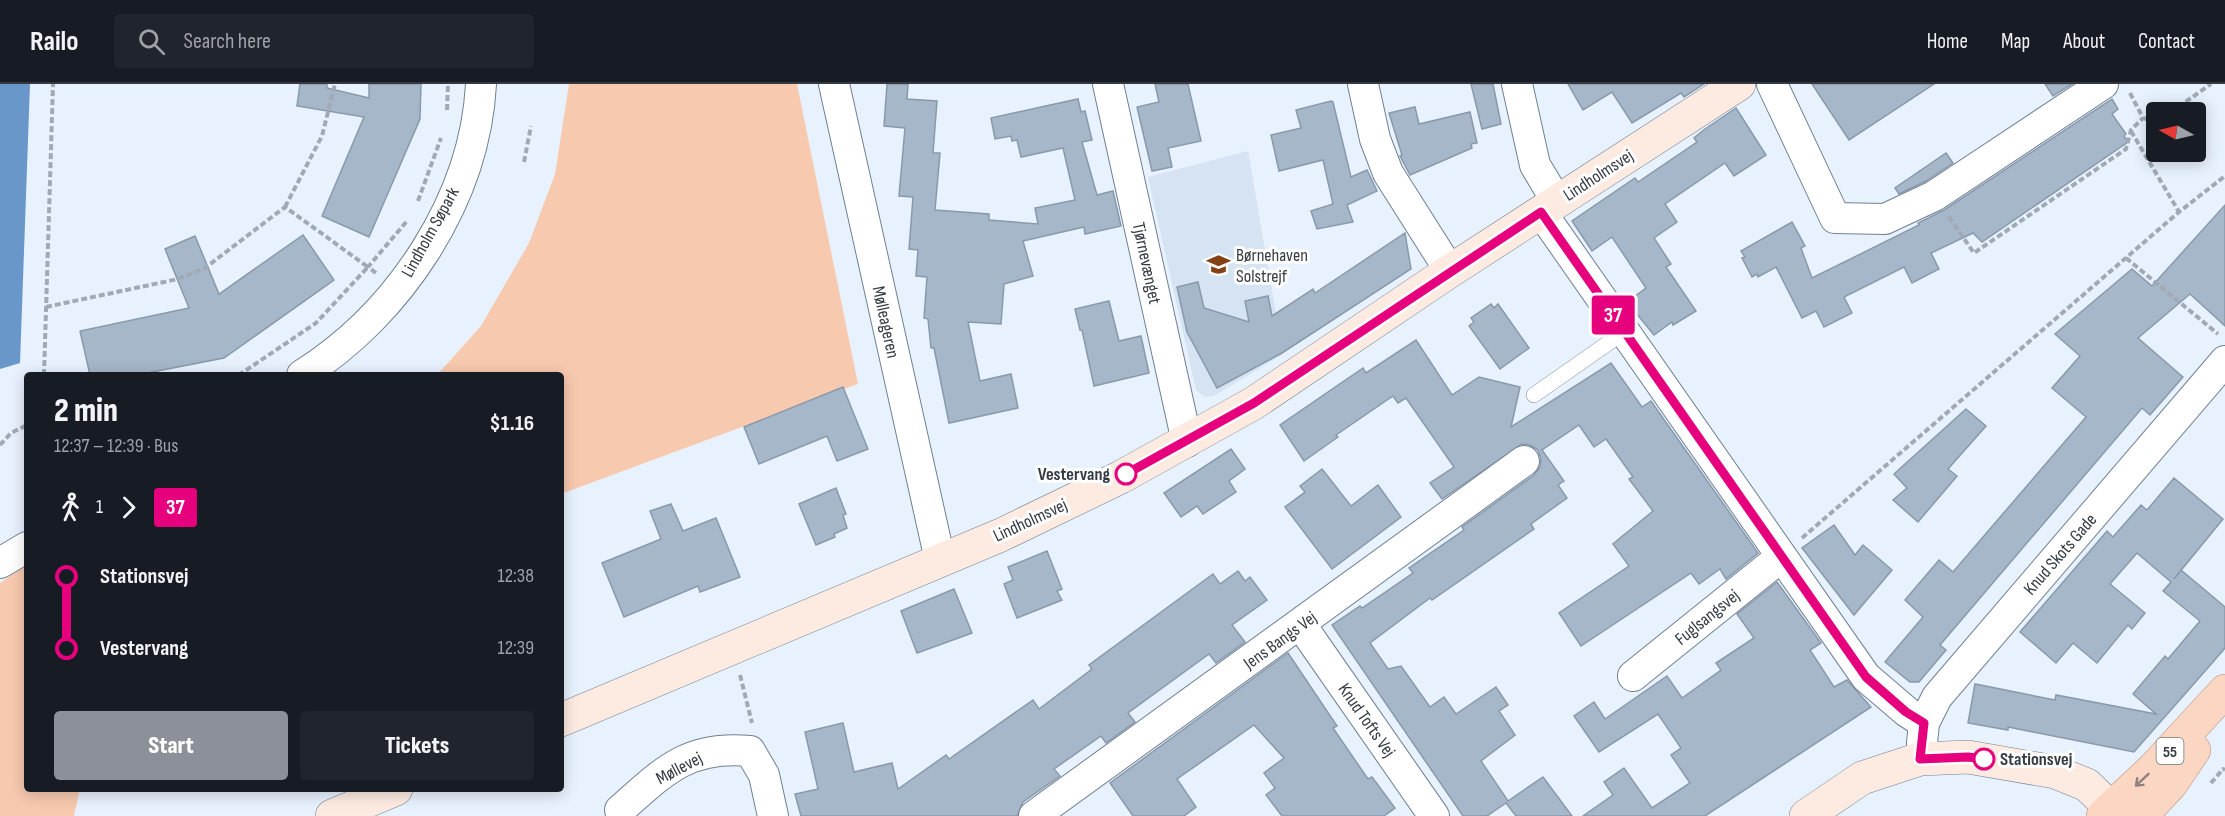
<!DOCTYPE html>
<html lang="en">
<head>
<meta charset="utf-8">
<style>
	:root { --surface:#171b24; --page:#20242c; --text:#f1f3f6; --muted:#9ea1a6; --line:#363941; --accent:#8c9099 }
	body { margin:0; font-family:"Sofia Sans Condensed",sans-serif; background:var(--page); color:var(--text); height:100vh; display:flex; flex-direction:column; font-size:22px; white-space:nowrap }
	* { box-sizing:border-box; margin:0 }
	p { font-size:20px; color:var(--muted) }
	.icon { flex:none; width:33px; height:33px; fill:none; stroke:currentColor; stroke-width:2; stroke-linecap:round; stroke-linejoin:round }
	.map { position:relative; flex:1; overflow:hidden }
	.sheet { position:absolute; left:24px; top:288px; width:540px; height:420px; display:flex; flex-direction:column; background:var(--surface); border-radius:6px; box-shadow:0 3px 15px #0003 }
	.sheet>* { flex:none }
	.badge { padding:0 12px; border-radius:4px; font-size:21px; line-height:39px }
	.needle { width:39px; rotate:278deg }
	.tools { position:absolute; left:2146px; top:18px; display:grid; gap:12px }
	.tools a { display:grid; place-items:center; width:60px; height:60px; border-radius:6px; background:var(--surface); box-shadow:0 3px 15px #0003; font-size:30px }
	.map>.badge { position:absolute; translate:-50% -50%; box-shadow:0 0 0 3px #fff }
	.legs { display:flex; align-items:center; gap:9px; height:66px; padding:0 30px; font-size:20px }
	.legs p { margin-inline-start:auto }
	.headline { display:flex; align-items:center; justify-content:space-between; height:102px; padding:0 30px }
	h1 { font-size:33px; font-weight:800; line-height:45px }
	.action { display:flex; gap:12px; margin-top:auto; padding:12px 30px }
	.action a { flex:1; height:69px; border-radius:6px; background:var(--accent); color:#fff; font-size:24px; font-weight:800; line-height:69px; text-align:center }
	.action a+a { background:var(--page); color:var(--text) }
	ul { padding:0 30px; list-style:none }
	li { display:flex; align-items:center; gap:21px; height:72px; font-size:22px }
	li i { display:grid; place-items:center; width:9px; height:100%; margin:0 8px; background:currentColor }
	li i::after { content:''; width:15px; height:15px; margin:-8px; border:4px solid; border-radius:50%; background:var(--surface) }
	li p { margin-inline-start:auto }
	li:first-child i { background:linear-gradient(#0000 50%,currentColor 0) }
	li:last-child i { background:linear-gradient(currentColor 50%,#0000 0) }
	header { display:flex; align-items:center; gap:36px; box-sizing:border-box; height:84px; padding:0 30px; background:var(--surface); border-bottom:2px solid var(--line) }
	header strong { font-size:28px }
	nav { display:flex; gap:33px; margin-inline-start:auto; font-size:21px }
	.search { width:420px; height:54px; background:var(--page); display:flex; align-items:center; gap:15px; box-sizing:border-box; padding:0 21px; border-radius:6px; color:var(--muted); font-size:22px }
	.map>svg:first-child { display:block }
</style>
</head>
<body>
<header>
<strong>Railo</strong>
<div class="search"><svg class="icon" aria-label="search" viewBox="0 0 24 24"><circle cx="10" cy="10" r="6"/><path d="M15 15l6 6"/></svg>Search here</div>
<nav><a>Home</a><a>Map</a><a>About</a><a>Contact</a></nav>
</header>
<div class="map">
<svg width="2225" height="732" viewBox="0 0 2225 732">
	<rect width="100%" height="100%" fill="#e8f2fe"/>
	<polygon fill="#d5e3f3" points="1248,67 1283,270 1214,312 1205,313 1196,306 1148,93"/>
	<g fill="#f7c9af">
		<polygon points="569,0 797,0 858,300 561,410 561,291 437,291 481,242 529,159 555,90"/>
		<polygon points="27,480 27,705 80,705 74,732 0,732 0,499"/>
	</g>
	<polygon fill="#6997ca" points="0,0 30,0 20,279 0,285"/>
	<g fill="#a6b7ca" stroke="#8999ac" stroke-width="1.5">
		<polygon points="300,0 327,0 327,4 369,14 369,0 421,0 420,35 369,153 322,132 364,33 297,22"/>
		<polygon points="887,0 908,0 907,15 937,17 933,69 940,69 935,126 989,130 989,136 1038,140 1035,124 1075,116 1063,64 1021,73 1017,56 1012,57 1011,52 995,55 991,34 1078,15 1081,28 1085,27 1092,56 1082,58 1097,111 1113,107 1121,142 1085,150 1084,143 1023,157 1033,192 1004,200 1001,240 968,238 980,297 1011,290 1018,324 949,339 934,264 931,264 928,235 924,234 927,193 916,192 918,166 909,165 913,113 899,112 905,44 884,42"/>
		<polygon points="1155,0 1188,0 1201,57 1168,64 1172,83 1152,87 1137,23 1159,18"/>
		<polygon points="1471,0 1493,0 1501,40 1482,45"/>
		<polygon points="1568,0 1704,0 1684,13 1681,9 1632,39 1612,8 1583,26"/>
		<polygon points="1812,0 1934,0 1849,56"/>
		<polygon points="2045,0 2072,0 2053,12"/>
		<polygon points="2112,15 2118,25 2112,30 2126,50 2124,52 2128,58 1982,158 1973,149 1931,169 1939,185 1912,199 1904,183 1844,213 1852,229 1824,243 1816,227 1802,234 1776,183 1758,193 1757,190 1752,193 1742,174 1745,173 1741,167 1792,138 1805,162 1801,164 1812,194 1919,141 1918,139 1944,126"/>
		<polygon points="1331,17 1333,18 1351,93 1367,86 1377,107 1347,121 1353,138 1317,145 1311,127 1333,120 1323,76 1279,87 1271,51 1301,44 1296,26"/>
		<polygon points="1415,23 1419,40 1470,28 1477,59 1471,60 1472,64 1410,91 1400,72 1402,71 1389,29"/>
		<polygon points="1736,24 1766,71 1734,92 1725,79 1665,120 1677,138 1654,154 1671,180 1666,183 1696,227 1673,241 1672,238 1654,251 1627,218 1646,204 1612,153 1592,167 1572,137 1635,94 1638,98 1697,58 1694,54 1705,45"/>
		<polygon points="1946,69 1953,79 1926,97 1899,110 1895,104"/>
		<polygon points="2225,121 2225,242 2190,210 2138,254 2183,293 2150,331 2142,324 1940,561 1946,566 1919,598 1910,598 1885,578 1923,533 1905,516 1939,476 1953,488 2086,333 2052,304 2080,272 2055,250 2132,185 2152,202"/>
		<polygon points="1405,149 1411,185 1282,269 1217,304 1187,248 1177,203 1198,198 1204,224 1249,238 1245,217 1268,212 1272,232 1313,205 1315,209"/>
		<polygon points="303,151 334,196 224,274 137,291 90,291 80,247 189,224 165,165 195,152 219,210"/>
		<polygon points="1109,217 1119,257 1141,252 1149,289 1094,302 1082,246 1080,246 1075,225"/>
		<polygon points="1491,220 1494,224 1498,220 1529,264 1500,285 1469,242 1474,238 1471,234"/>
		<polygon points="1416,256 1452,311 1479,293 1520,303 1511,343 1611,279 1642,323 1651,317 1758,469 1726,495 1720,485 1699,500 1691,489 1581,562 1559,529 1629,482 1613,460 1653,427 1629,395 1633,393 1606,355 1594,363 1579,341 1542,366 1564,397 1558,401 1567,414 1531,440 1534,445 1432,516 1430,514 1370,559 1388,585 1401,582 1430,623 1444,613 1456,630 1496,603 1508,621 1499,627 1515,651 1481,677 1508,717 1543,693 1572,732 1516,732 1506,719 1487,732 1463,732 1332,541 1360,522 1362,524 1413,489 1409,484 1464,446 1462,443 1534,391 1540,383 1541,375 1538,366 1530,361 1522,360 1442,415 1430,399 1454,383 1406,314 1398,319 1393,312 1336,351 1338,353 1304,377 1280,341 1363,284 1366,289"/>
		<polygon points="843,303 868,365 837,377 827,352 759,380 744,343"/>
		<polygon points="1966,325 1986,342 1948,385 1957,392 1918,438 1893,416 1907,404 1894,390"/>
		<polygon points="1231,365 1245,385 1229,397 1236,408 1203,430 1197,422 1181,433 1164,409"/>
		<polygon points="1322,385 1351,422 1378,401 1401,433 1332,485 1285,423 1305,408 1300,402"/>
		<polygon points="2174,394 2223,435 2174,495 2181,486 2225,523 2225,564 2213,578 2134,668 2008,643 2008,646 1968,639 1975,600 2055,616 2056,611 2156,630 2133,610 2165,572 2168,575 2200,537 2163,507 2171,498 2137,469 2110,500 2145,529 2132,545 2128,541 2097,579 2073,559 2056,579 2020,548 2107,447 2113,453 2141,421 2147,426"/>
		<polygon points="836,404 846,430 843,431 847,444 834,450 835,453 816,461 799,420"/>
		<polygon points="671,420 683,447 716,434 740,493 700,508 698,502 624,533 602,479 661,455 650,427"/>
		<polygon points="1834,441 1855,471 1863,461 1892,486 1854,531 1802,464"/>
		<polygon points="1047,467 1062,505 1057,507 1062,516 1017,534 1004,500 1013,496 1008,483"/>
		<polygon points="1238,487 1245,497 1250,493 1267,516 1232,541 1245,558 1216,579 1209,570 1128,629 1135,638 1106,659 1101,652 1054,685 1060,692 1023,718 1017,732 801,732 795,710 818,705 805,648 843,639 854,688 892,679 898,705 946,671 949,675 1033,616 1039,625 1092,585 1089,581 1213,490 1220,500"/>
		<polygon points="1777,498 1821,559 1810,566 1834,603 1847,596 1871,623 1705,732 1583,732 1613,711 1604,698 1624,684 1652,724 1690,699 1671,671 1681,664 1658,630 1599,668 1574,632 1594,618 1605,635 1667,592 1682,614 1721,586 1716,579 1754,554 1737,530"/>
		<polygon points="954,505 972,549 917,569 901,527"/>
		<polygon points="1288,569 1337,642 1333,644 1368,695 1372,693 1395,724 1384,732 1282,732 1266,711 1275,704 1264,689 1284,674 1254,641 1177,695 1196,723 1184,732 1133,732 1110,699"/>
	</g>
	<g fill="none" stroke-linecap="round" stroke-linejoin="round">
		<defs>
			<polyline id="lane" points="1534,311 1624,248"/>
			<g id="street">
				<polyline points="834,0 940,476"/>
				<polyline points="1108,0 1187,358"/>
				<polyline points="1363,0 1375,55 1388,89 1450,187"/>
				<polyline points="1517,0 1535,81 1557,118"/>
				<polyline points="1772,0 1835,134 1885,135 1934,112 2103,0"/>
				<polyline points="1541,128 1866,593 1907,628 1924,639"/>
				<path d="M302,291c97,-61 173,-175 179,-291"/>
				<polyline points="0,479 27,463"/>
				<polyline points="1301,541 1434,732"/>
				<polyline points="1633,592 1781,473"/>
				<polyline points="1922,659 1924,639 1937,613 2225,277"/>
				<path d="M620,726c44,-39 68,-65 130,-59l14,24 9,41"/>
				<polyline points="1034,732 1524,377"/>
			</g>
			<g id="secondary">
				<polyline points="561,636 1001,451 1121,393 1254,319 1450,187 1739,0"/>
				<polyline points="332,732 396,705"/>
				<polyline points="1806,732 1862,694 1920,675 1968,673 2055,688 2087,701 2119,732"/>
			</g>
			<g id="primary">
				<polyline points="2103,732 2154,684 2225,607"/>
				<polyline points="2141,732 2171,700 2194,666"/>
			</g>
		</defs>
		<use href="#lane" stroke="#708092" stroke-width="16"/>
		<use href="#street" stroke="#708092" stroke-width="32"/>
		<use href="#secondary" stroke="#708092" stroke-width="34"/>
		<use href="#primary" stroke="#b38f7c" stroke-width="34"/>
		<g stroke="#a1aab4" stroke-width="4" stroke-dasharray="6 3" stroke-linecap="butt">
			<polyline points="2130,9 2143,34 2157,38"/>
			<polyline points="447,26 448,0"/>
			<polyline points="2171,28 2211,0"/>
			<polyline points="2131,47 2179,128"/>
			<polyline points="524,78 531,42"/>
			<polyline points="418,117 441,54"/>
			<polyline points="285,123 322,52 335,0"/>
			<polyline points="1949,133 1974,169 2126,65 2131,46 2143,34"/>
			<polyline points="2126,174 2218,250"/>
			<polyline points="376,189 368,183 407,137"/>
			<polyline points="46,223 178,195 205,184 285,123 368,183 316,239 239,291"/>
			<polyline points="44,291 53,0"/>
			<polyline points="0,361 11,349 27,341"/>
			<polyline points="1802,454 2179,128 2225,92"/>
			<polyline points="740,591 752,639"/>
			<polyline points="2211,699 2223,685 2225,686"/>
		</g>
		<use href="#lane" stroke="#fff" stroke-width="15"/>
		<use href="#street" stroke="#fff" stroke-width="30"/>
		<use href="#secondary" stroke="#fdebe1" stroke-width="33"/>
		<use href="#primary" stroke="#fbd7c3" stroke-width="33"/>
	</g>
	<defs><path id="oneway-shaft" d="M-6 0H5M1.5-3L5.5 0L1.5 3" fill="none" stroke-width="1.6" stroke-linecap="round" stroke-linejoin="round" transform="scale(1.5)"/></defs>
	<use stroke="#8e817d" href="#oneway-shaft" transform="translate(2142 696) rotate(137)"/>
	<g fill="none" stroke-linecap="round" stroke-linejoin="round">
		<defs>
			<polyline id="line-1" points="1126,390 1254,319 1541,128 1866,593 1906,628 1924,639 1920,675 1968,673 1984,675"/>
		</defs>
		<use href="#line-1" stroke="#fff" stroke-width="14"/>
		<use href="#line-1" stroke="#e6007e" stroke-width="9"/>
	</g>
	<defs>
		<symbol id="school-bare" viewBox="-9 -9 18 18"><path d="M0-5L7-2L0 1L-7-2ZM-4 1L0 2.5L4 1V4Q0 6-4 4Z" fill="#844113" stroke="#fefefe" stroke-width="2.5" paint-order="stroke"/></symbol>
	</defs>
	<g fill-rule="evenodd">
		<use href="#school-bare" x="1202" y="164" width="33" height="33"/>
	</g>
	<g fill="#fff" stroke="#e6007e" stroke-width="3">
		<circle cx="1126" cy="390" r="10"/>
		<circle cx="1984" cy="675" r="10"/>
	</g>
	<g text-anchor="middle" stroke-width="6" stroke-linejoin="round" paint-order="stroke">
		<rect fill="#fefefe" stroke="#71767b" stroke-width="1.5" x="2156.5" y="654" width="27" height="26" rx="4.5"/>
		<g font-size="16" font-weight="bold" fill="#343b43">
			<text x="2170" y="673">55</text>
		</g>
		<g font-size="18" fill="#343b43" stroke="#fefefe">
			<text transform="translate(1598 91) rotate(-33)" y="6">Lindholmsvej</text>
			<text transform="translate(430 148) rotate(-61)" y="6">Lindholm Søpark</text>
			<text transform="translate(1147 179) rotate(78)" y="6">Tjørnevænget</text>
			<text transform="translate(886 238) rotate(78)" y="6">Mølleageren</text>
			<text transform="translate(1030 436) rotate(-25)" y="6">Lindholmsvej</text>
			<text transform="translate(2060 470) rotate(-49)" y="6">Knud Skots Gade</text>
			<text transform="translate(1707 533) rotate(-39)" y="6">Fuglsangsvej</text>
			<text transform="translate(1280 556) rotate(-36)" y="6">Jens Bangs Vej</text>
			<text transform="translate(1367 636) rotate(55)" y="6">Knud Tofts Vej</text>
			<text transform="translate(679 684) rotate(-28)" y="6">Møllevej</text>
		</g>
		<g font-size="18" fill="#343b43" stroke="#fefefe" text-anchor="start">
			<text x="1236" y="177">Børnehaven<tspan x="1236" dy="21">Solstrejf</tspan></text>
		</g>
		<g font-size="18" font-weight="bold" fill="#343b43" stroke="#fefefe" text-anchor="end">
			<text x="1110" y="396">Vestervang</text>
			<text x="2000" y="681" text-anchor="start">Stationsvej</text>
		</g>
	</g>
</svg>
<div class="tools">
<a><svg class="needle" viewBox="-14 -14 28 28"><path d="M0-13l5 13h-10z" fill="#e53935"/><path d="M0 13l5-13h-10z" fill="#9ea1a6"/></svg></a>
</div>
<b class="badge" style="left:1613px;top:231px;background:#e6007e;color:#fff">37</b>
<section class="sheet">
<div class="headline"><div><h1>2 min</h1><p>12:37 – 12:39 · Bus</p></div><b>$1.16</b></div>
<div class="legs"><svg class="icon" aria-label="walk" viewBox="0 0 24 24"><circle cx="13" cy="4" r="2"/><path d="M13 8l-2 6 4 7M11 14l-3 7M7 12l3-4h3l4 4"/></svg>1<svg class="icon" aria-label="forward" viewBox="0 0 24 24"><path d="M9 5l7 7-7 7"/></svg><b class="badge" style="background:#e6007e;color:#fff">37</b></div>
<ul>
<li><i style="color:#e6007e"></i><b>Stationsvej</b><p>12:38</p></li>
<li><i style="color:#e6007e"></i><b>Vestervang</b><p>12:39</p></li>
</ul>
<div class="action"><a>Start</a><a>Tickets</a></div>
</section>
</div>
</body>
</html>
